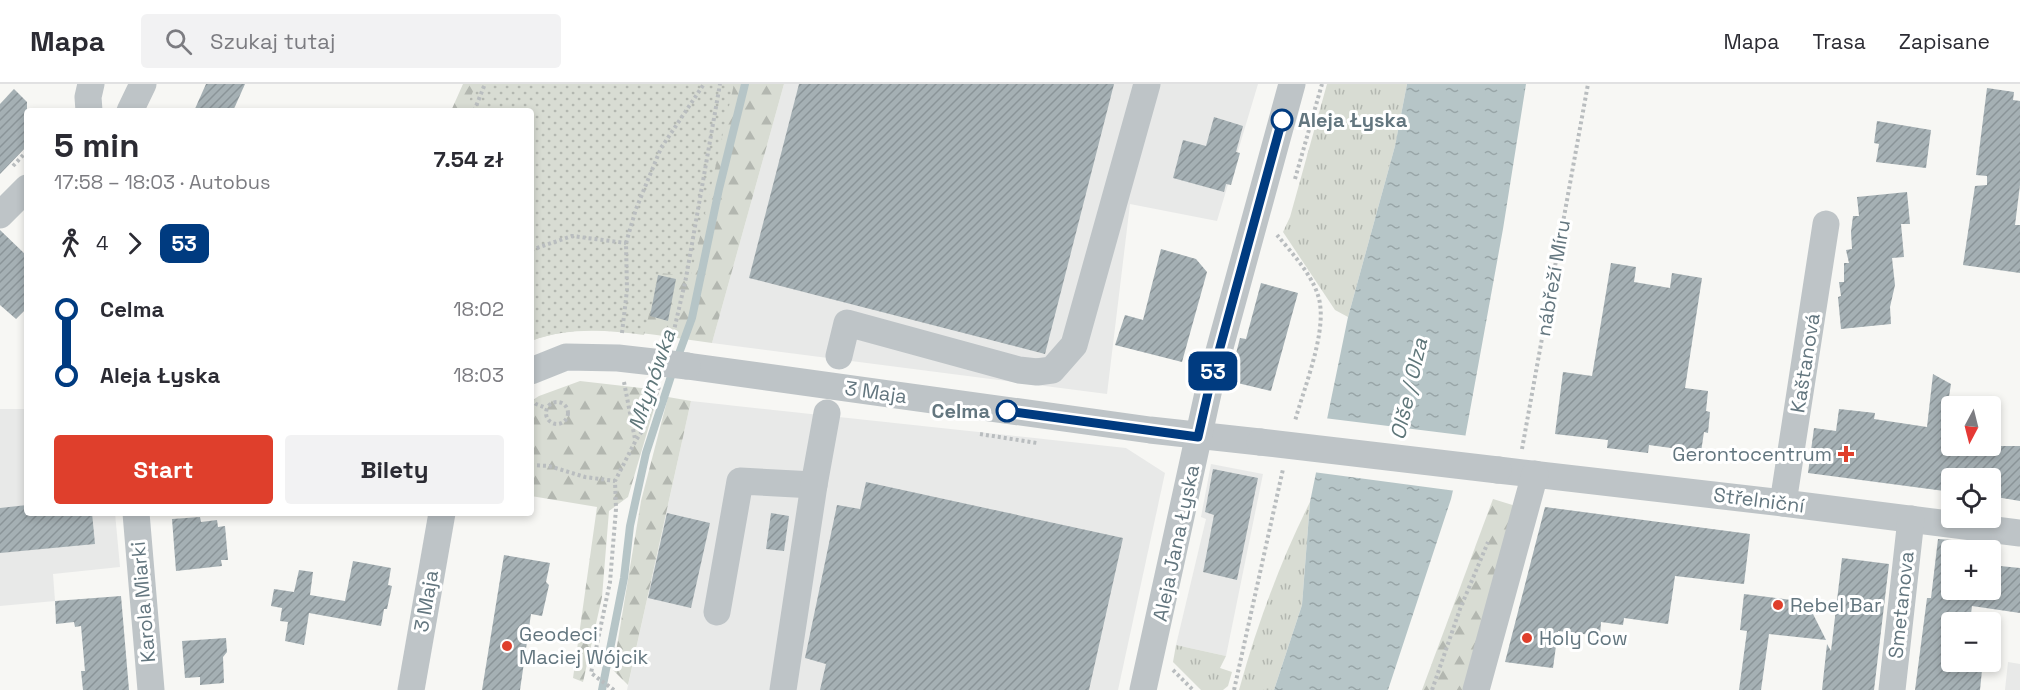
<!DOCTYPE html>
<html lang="pl">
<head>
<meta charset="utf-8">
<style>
	:root { --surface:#fff; --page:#f2f2f3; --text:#2b2b33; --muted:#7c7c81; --line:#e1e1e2; --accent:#df3f2c }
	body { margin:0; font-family:"Space Grotesk",sans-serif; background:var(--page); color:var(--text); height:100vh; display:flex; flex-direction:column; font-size:22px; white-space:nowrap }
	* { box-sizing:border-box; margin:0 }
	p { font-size:20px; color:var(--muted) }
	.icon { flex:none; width:33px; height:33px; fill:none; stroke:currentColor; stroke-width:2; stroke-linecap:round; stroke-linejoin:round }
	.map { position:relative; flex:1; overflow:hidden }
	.drawer { position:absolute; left:24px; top:24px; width:510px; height:408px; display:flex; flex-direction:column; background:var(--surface); border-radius:6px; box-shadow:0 3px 9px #0003 }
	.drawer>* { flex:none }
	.badge { padding:0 12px; border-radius:9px; font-size:21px; line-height:39px }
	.needle { width:39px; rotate:187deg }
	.fabs { position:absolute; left:1941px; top:312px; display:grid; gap:12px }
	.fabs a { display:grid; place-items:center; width:60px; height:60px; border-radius:6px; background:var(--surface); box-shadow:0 3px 9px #0003; font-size:30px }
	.map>.badge { position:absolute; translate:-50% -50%; box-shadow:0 0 0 3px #fff }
	.legs { display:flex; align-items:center; gap:9px; height:66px; padding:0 30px; font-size:20px }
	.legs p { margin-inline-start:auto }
	.summary { display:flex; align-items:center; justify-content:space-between; height:102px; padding:0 30px }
	h1 { font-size:33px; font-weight:700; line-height:45px }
	.action { display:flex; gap:12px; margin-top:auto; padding:12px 30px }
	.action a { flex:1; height:69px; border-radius:6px; background:var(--accent); color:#fff; font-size:24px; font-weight:700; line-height:69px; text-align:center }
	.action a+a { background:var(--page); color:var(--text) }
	ul { padding:0 30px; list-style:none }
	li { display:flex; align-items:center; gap:21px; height:66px; font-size:22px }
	li i { display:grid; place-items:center; width:9px; height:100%; margin:0 8px; background:currentColor }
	li i::after { content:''; width:15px; height:15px; margin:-8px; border:4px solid; border-radius:50%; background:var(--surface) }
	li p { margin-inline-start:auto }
	li:first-child i { background:linear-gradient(#0000 50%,currentColor 0) }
	li:last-child i { background:linear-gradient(currentColor 50%,#0000 0) }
	header { display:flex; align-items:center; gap:36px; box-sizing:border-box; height:84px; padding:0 30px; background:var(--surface); border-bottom:2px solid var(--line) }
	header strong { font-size:28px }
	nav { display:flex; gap:33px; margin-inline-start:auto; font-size:21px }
	.search { width:420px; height:54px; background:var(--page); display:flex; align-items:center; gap:15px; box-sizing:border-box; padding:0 21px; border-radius:6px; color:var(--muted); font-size:22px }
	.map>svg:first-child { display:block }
</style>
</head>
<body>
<header>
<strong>Mapa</strong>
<div class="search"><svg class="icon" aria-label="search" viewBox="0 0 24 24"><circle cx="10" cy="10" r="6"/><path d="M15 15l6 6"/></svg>Szukaj tutaj</div>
<nav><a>Mapa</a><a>Trasa</a><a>Zapisane</a></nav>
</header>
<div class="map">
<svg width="2020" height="606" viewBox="0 0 2020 606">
	<defs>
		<pattern id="grass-tufts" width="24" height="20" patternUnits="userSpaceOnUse" patternTransform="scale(1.5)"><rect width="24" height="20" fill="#d8dcd3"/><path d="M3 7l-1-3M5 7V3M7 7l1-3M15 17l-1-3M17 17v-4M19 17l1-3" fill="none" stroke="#b3b7b0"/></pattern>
		<pattern id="forest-firs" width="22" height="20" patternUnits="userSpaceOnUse" patternTransform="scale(1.5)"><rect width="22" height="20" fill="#d8dcd3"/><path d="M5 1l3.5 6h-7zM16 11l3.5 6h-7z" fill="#b3b7b0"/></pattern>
		<pattern id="park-dots" width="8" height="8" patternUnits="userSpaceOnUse" patternTransform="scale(1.5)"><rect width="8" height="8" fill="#d8dcd3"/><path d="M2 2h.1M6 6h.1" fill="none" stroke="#b3b7b0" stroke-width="1.8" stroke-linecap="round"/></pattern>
		<pattern id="water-ripples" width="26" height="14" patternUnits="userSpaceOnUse" patternTransform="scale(1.5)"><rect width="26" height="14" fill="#b6c5c7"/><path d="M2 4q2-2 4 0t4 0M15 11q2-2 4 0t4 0" fill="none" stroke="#98a5a7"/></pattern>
		<pattern id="building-hatch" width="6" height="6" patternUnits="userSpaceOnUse" patternTransform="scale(1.5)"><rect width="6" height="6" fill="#a5b0b4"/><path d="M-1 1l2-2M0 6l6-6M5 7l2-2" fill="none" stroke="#8a9498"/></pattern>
	</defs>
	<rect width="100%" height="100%" fill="#f7f7f4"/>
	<g fill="#e8e9e8">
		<polygon points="784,0 1258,0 1217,137 1130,120 1107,310 712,259"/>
		<polygon points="691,317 1126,364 1165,389 1118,606 627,606"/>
		<polygon points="0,325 27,325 27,429 115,429 120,483 53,490 55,517 0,522"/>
		<polygon points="1211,380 1263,390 1226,572 1176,561 1206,435 1201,433"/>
		<polygon points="2008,578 2020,580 2020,606 2005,606"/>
	</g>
	<g fill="url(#grass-tufts)">
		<polygon points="1327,0 1407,0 1395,62 1348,233 1335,226 1283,148 1290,133"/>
		<path d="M1310,418l-8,103 -28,85h-35c18,-65 41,-128 71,-188z"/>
		<polygon points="1176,561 1226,572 1220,584 1232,588 1228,602 1223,606 1201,606 1173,578"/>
	</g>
	<g fill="url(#forest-firs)">
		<path d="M463,0h321l-72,259c-59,-7 -123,-24 -181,-2v-230h-80z"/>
		<polygon points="580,297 650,305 659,308 628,413 609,427 602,513 583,598 573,594 597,423 531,412 531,317 539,312"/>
		<polygon points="668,313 691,317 628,601 613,586 641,417"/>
		<polygon points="1493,415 1519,423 1469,606 1422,606"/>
	</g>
	<path fill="url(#park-dots)" d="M476,0h258l-43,192 -32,-3 -15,62c-39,-5 -75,-8 -113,6v-230h-66z"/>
	<polygon fill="url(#water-ripples)" points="1407,0 1526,0 1503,145 1465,354 1451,415 1388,606 1274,606 1302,521 1310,418 1348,233 1395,62"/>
	<polygon fill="#f7f7f4" points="1324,334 1469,352 1456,407 1313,388"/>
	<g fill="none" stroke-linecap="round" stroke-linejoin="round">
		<g stroke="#b6c5c7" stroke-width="8">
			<polyline points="677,275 692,234 719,105 745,0"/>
			<polyline points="602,606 624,494 630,442 646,369 673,286"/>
		</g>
	</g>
	<g fill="url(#building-hatch)">
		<polygon points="206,0 245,0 233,27 194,27"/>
		<polygon points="799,0 1114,0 1045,270 749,194"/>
		<polygon points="1987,4 2014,8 2013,16 2020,17 2020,101 2015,141 2020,141 2020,189 1963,181 1975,102 1987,101 1987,92 1976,91"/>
		<polygon points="14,5 27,18 27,62 0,90 0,20"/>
		<polygon points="1214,33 1243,42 1236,68 1240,69 1231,101 1226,100 1224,108 1173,94 1183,56 1206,62"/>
		<polygon points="1877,37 1931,46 1926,84 1876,78 1879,60 1874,59"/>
		<polygon points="1907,108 1910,140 1901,140 1904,173 1892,174 1895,201 1890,223 1891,240 1841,245 1838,213 1841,212 1839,198 1844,198 1844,179 1849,179 1846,166 1852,165 1851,148 1853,132 1859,132 1857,113"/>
		<polygon points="0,146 27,172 27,224 16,235 0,221"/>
		<polygon points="1161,165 1196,175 1207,188 1182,278 1115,261 1125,231 1143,236"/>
		<polygon points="1611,179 1636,183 1634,198 1670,204 1672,189 1702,194 1685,304 1708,307 1706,327 1710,328 1708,349 1704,348 1701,368 1649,361 1648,369 1607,364 1608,356 1555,350 1563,288 1592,292"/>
		<polygon points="658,191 676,195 668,237 650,232"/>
		<polygon points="1261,199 1298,209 1271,307 1229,297 1240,254 1246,255"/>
		<polygon points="1933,290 1951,300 1942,357 1952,359 1952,362 2020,362 2020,417 1990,412 1990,394 1952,394 1952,408 1808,389 1814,344 1836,347 1839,325 1875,329 1874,335 1927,343"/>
		<polygon points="1213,385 1258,394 1237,496 1203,488 1214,431 1205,428"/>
		<polygon points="866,398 1123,454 1089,606 820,606 826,580 805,574 837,421 860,425"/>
		<polygon points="27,421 27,429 92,429 95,460 0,469 0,424"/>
		<polygon points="1545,423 1750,450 1744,500 1675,492 1668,540 1624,534 1623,541 1601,538 1600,552 1558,547 1553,584 1505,578"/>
		<polygon points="667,429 710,439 691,524 648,514"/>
		<polygon points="771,429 789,432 784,467 766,465"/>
		<polygon points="200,433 201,438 217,436 218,443 225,442 228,476 221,476 222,482 176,487 172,435"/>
		<polygon points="1938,455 1952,456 1952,506 1990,506 1990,481 2020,484 2020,529 1972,522 1970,538 1952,538 1952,578 1957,578 1956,583 1982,586 1980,606 1915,606 1927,514 1931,514"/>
		<polygon points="504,471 550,479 546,498 549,501 542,532 531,530 520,606 482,606"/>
		<polygon points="1842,474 1889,480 1874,606 1822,606 1827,560 1831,567"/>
		<polygon points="353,477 391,484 388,501 392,502 387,525 384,525 381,542 309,529 304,561 285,557 288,538 280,537 282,524 271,522 274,505 294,508 299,486 313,488 310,511 345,517"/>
		<polygon points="1744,510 1807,518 1826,556 1769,550 1761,606 1739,606 1747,547 1740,546"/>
		<polygon points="121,512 129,606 83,606 81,587 85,587 81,542 75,543 74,538 56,540 55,517"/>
		<polygon points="226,554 227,568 223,573 224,599 200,601 200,593 185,594 182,557"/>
	</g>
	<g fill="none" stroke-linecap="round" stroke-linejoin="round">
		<g stroke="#b9bdbf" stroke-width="4" stroke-dasharray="3 3" stroke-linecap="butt">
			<polyline points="474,27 485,0"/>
			<polyline points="13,82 27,67"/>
			<polyline points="1295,95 1322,0"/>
			<path d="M1277,151c15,18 40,45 43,69 5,33 -16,84 -25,117"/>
			<polyline points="531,166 572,152 626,159"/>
			<polyline points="622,249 627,206 626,159 636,125 661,64 704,0"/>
			<polyline points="672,255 686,194 720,0"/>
			<polyline points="624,298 635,355"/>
			<polyline points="531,315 536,320 546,324"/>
			<circle cx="557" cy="329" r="11"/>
			<polyline points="980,350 1037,359"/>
			<polyline points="1522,365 1588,0"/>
			<polyline points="531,381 549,382 585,393 615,397"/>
			<polyline points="1173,586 1193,606"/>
			<polyline points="614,606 591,589 610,498 616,425 615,397 636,356 643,346 659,303"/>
			<polyline points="1234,606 1283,385"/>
			<polyline points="1432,606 1460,525 1488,458"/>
		</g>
		<g stroke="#bec4c7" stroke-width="27">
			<polyline points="89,27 88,13 91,0"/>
			<polyline points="130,27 143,0"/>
			<polyline points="0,131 27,104"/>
			<polyline points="839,272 847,239 1019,286 1037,288 1052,286 1074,261 1147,0"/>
			<polyline points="687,282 1150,346 1260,358"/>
			<polyline points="531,287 566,273 618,274 662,279"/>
			<polyline points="1498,386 1783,419 2020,449"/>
			<polyline points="1783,419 1826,140"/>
			<polyline points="136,429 151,606"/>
			<polyline points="717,528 740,397 814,401"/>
			<polyline points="411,606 442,429"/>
			<polyline points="783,606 814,401 827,329"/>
			<polyline points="1143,606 1210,300 1292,0"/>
			<polyline points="1476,606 1535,390"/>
			<polyline points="1892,606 1911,435"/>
		</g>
		<g stroke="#bec4c7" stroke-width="27">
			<polyline points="662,279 687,282"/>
			<polyline points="1260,358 1498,386"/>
		</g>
	</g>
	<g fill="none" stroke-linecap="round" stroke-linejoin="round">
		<defs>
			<polyline id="line-1" points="1007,327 1198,353 1210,300 1282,36"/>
		</defs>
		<use href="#line-1" stroke="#fff" stroke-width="14"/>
		<use href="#line-1" stroke="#003b80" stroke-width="9"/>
	</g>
	<g fill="#fff" stroke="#003b80" stroke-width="3">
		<circle cx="1282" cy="36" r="10"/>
		<circle cx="1007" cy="327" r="10"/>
	</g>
	<g fill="#df3f2c" stroke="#fff" stroke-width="2">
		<path d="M1843 361h6v6h6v6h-6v6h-6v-6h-6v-6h6z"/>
		<circle cx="1778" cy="521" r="6"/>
		<circle cx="1527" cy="554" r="6"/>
		<circle cx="507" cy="562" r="6"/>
	</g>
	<g text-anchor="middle" stroke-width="6" stroke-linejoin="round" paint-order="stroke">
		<g font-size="20" font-weight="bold" fill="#63767f" stroke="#fff" text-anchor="start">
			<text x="1298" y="43">Aleja Łyska</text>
			<text x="990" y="334" text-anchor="end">Celma</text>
		</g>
		<g font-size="20" fill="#63767f" stroke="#fff">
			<text transform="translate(1553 194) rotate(-80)" y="7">nábřeží Míru</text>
			<text transform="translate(1805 279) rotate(-81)" y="7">Kaštanová</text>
			<text transform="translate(876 308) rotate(8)" y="7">3 Maja</text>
			<text transform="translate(1759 416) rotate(7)" y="7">Střelniční</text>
			<text transform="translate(1176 459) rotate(-78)" y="7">Aleja Jana Łyska</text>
			<text transform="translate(426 517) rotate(-80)" y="7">3 Maja</text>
			<text transform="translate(143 518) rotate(-95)" y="7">Karola Miarki</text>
			<text transform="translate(1901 521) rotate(-84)" y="7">Smetanova</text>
		</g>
		<g font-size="20" fill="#63767f" stroke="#fff" text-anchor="start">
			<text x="1832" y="377" text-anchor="end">Gerontocentrum</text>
			<text x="1790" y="528">Rebel Bar</text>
			<text x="519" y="557">Geodeci<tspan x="519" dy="23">Maciej Wójcik</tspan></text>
			<text x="1539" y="561">Holy Cow</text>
		</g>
		<g font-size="21" font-style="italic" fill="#5e7679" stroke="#fff">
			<text transform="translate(652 296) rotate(-71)" y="7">Młynówka</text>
			<text transform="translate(1409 305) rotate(-77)" y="7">Olše / Olza</text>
		</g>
	</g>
</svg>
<div class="fabs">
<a><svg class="needle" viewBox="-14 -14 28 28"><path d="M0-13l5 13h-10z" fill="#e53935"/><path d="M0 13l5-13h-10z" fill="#7c7c81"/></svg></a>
<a><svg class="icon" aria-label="locate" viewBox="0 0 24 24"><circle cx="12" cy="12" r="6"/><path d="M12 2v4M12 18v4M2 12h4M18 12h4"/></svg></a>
<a>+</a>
<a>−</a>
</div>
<b class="badge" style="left:1213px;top:287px;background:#003b80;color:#fff">53</b>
<section class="drawer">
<div class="summary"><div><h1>5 min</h1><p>17:58 – 18:03 · Autobus</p></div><b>7.54 zł</b></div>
<div class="legs"><svg class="icon" aria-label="walk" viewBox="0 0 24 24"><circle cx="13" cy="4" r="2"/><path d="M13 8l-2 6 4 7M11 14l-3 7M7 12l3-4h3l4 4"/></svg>4<svg class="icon" aria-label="forward" viewBox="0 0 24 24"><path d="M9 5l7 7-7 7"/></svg><b class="badge" style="background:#003b80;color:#fff">53</b></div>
<ul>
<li><i style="color:#003b80"></i><b>Celma</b><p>18:02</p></li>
<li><i style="color:#003b80"></i><b>Aleja Łyska</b><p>18:03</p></li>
</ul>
<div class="action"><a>Start</a><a>Bilety</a></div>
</section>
</div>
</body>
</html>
